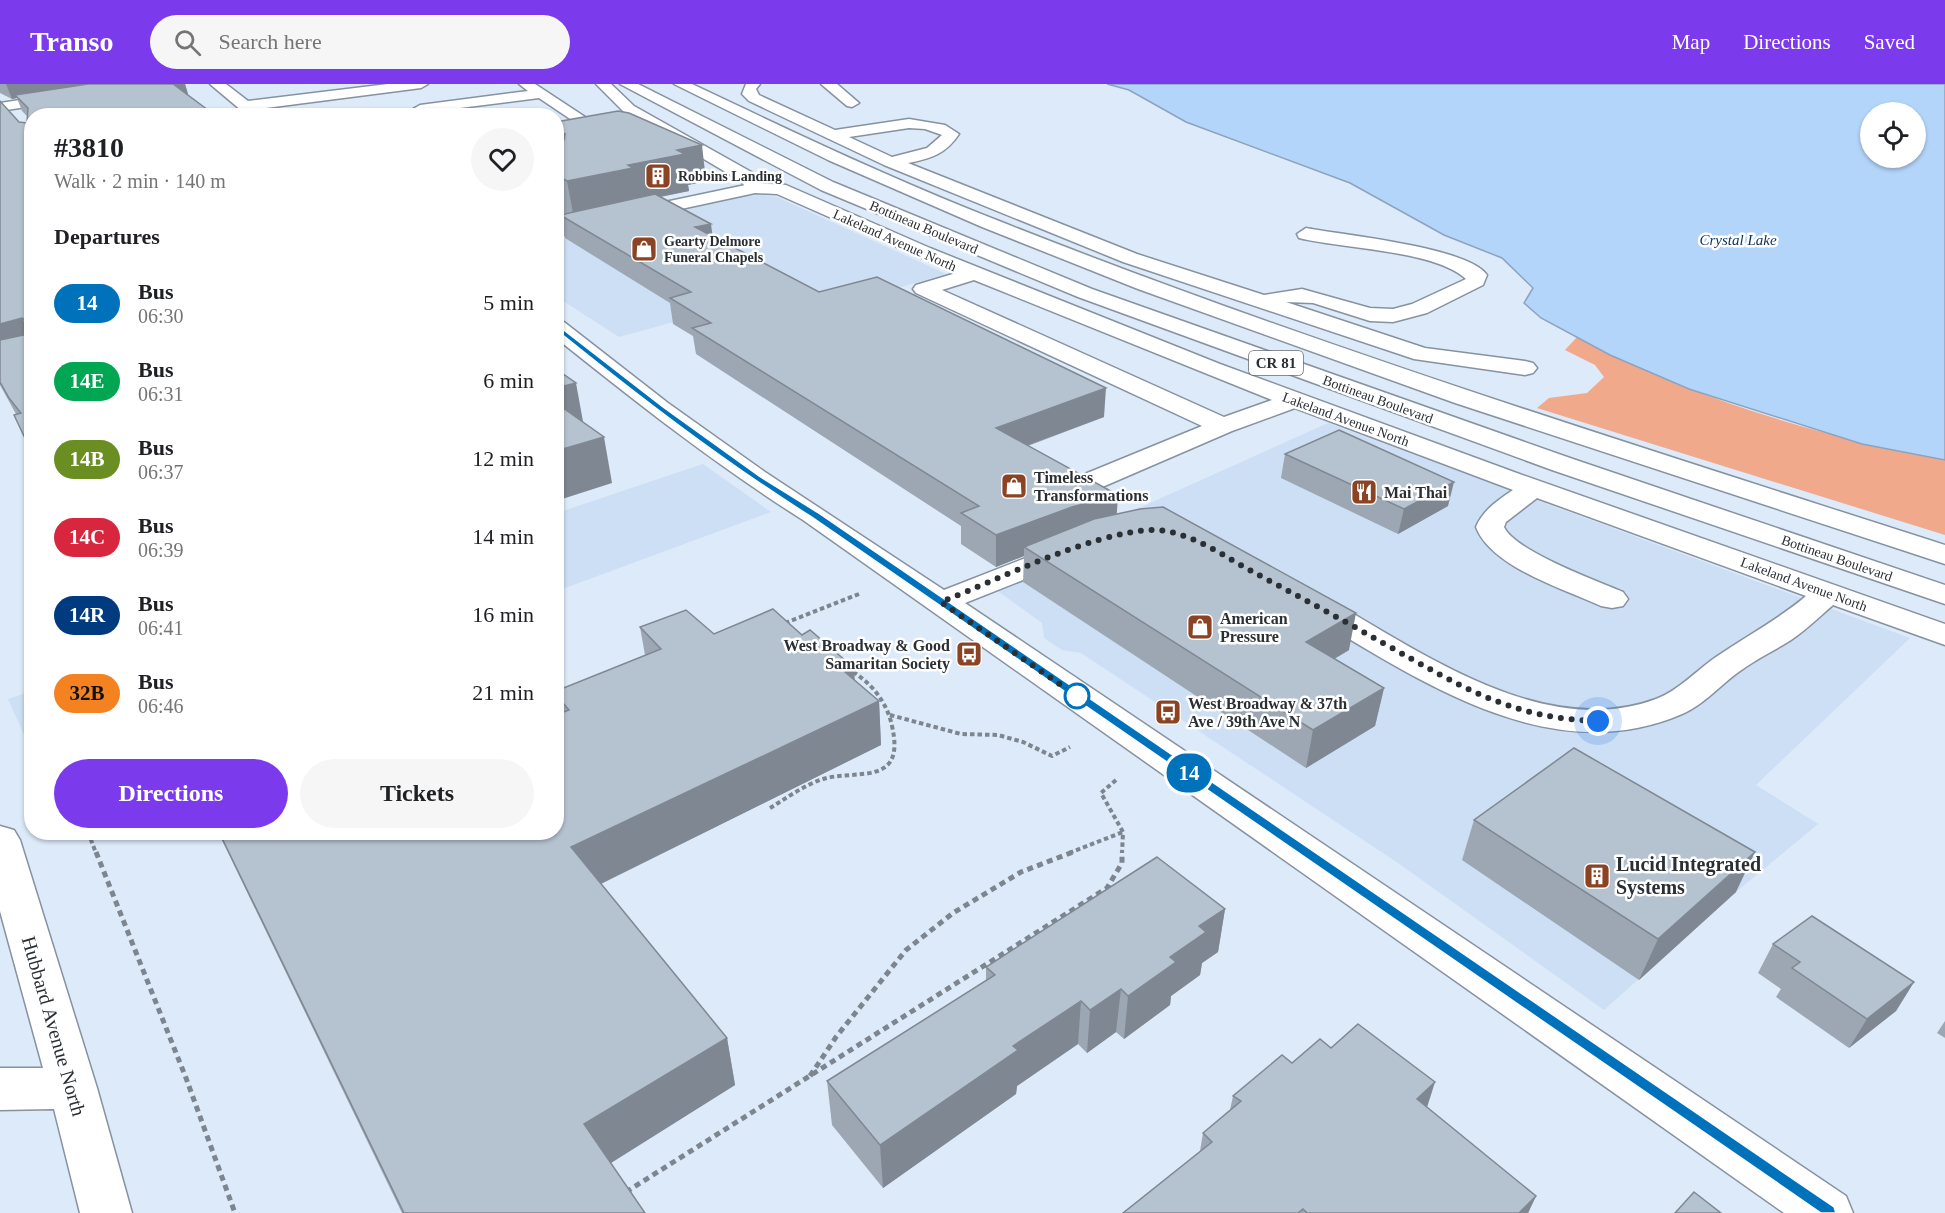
<!DOCTYPE html>
<html lang="en">
<head>
<meta charset="utf-8">
<style>
	:root { --surface:#fff; --page:#f6f6f6; --text:#202124; --muted:#757577; --accent:#7c3aed }
	body { margin:0; font-family:Georgia,serif; background:var(--page); color:var(--text); height:100vh; display:flex; flex-direction:column; font-size:22px; white-space:nowrap }
	* { box-sizing:border-box; margin:0 }
	p { font-size:20px; color:var(--muted) }
	.icon { flex:none; width:33px; height:33px; fill:none; stroke:currentColor; stroke-width:2; stroke-linecap:round; stroke-linejoin:round }
	.map { position:relative; flex:1; overflow:hidden }
	.side { position:absolute; left:24px; top:24px; width:540px; height:732px; display:flex; flex-direction:column; background:var(--surface); border-radius:24px; box-shadow:0 2px 4px #0004 }
	.side>* { flex:none }
	.badge { padding:0 12px; border-radius:20px; font-size:21px; line-height:39px }
	.fabs { position:absolute; left:1860px; top:18px; display:grid; gap:12px }
	.fabs a { display:grid; place-items:center; width:66px; height:66px; border-radius:50%; background:var(--surface); box-shadow:0 2px 4px #0004; font-size:30px }
	.you { position:absolute; width:30px; height:30px; margin:-15px; border:4px solid #fff; border-radius:50%; background:#1a73e8; box-shadow:0 0 0 9px #1a73e833 }
	.map>.badge { position:absolute; translate:-50% -50%; box-shadow:0 0 0 3px #fff }
	h2 { padding:0 30px; font-size:22px; line-height:54px }
	.round { display:grid; place-items:center; flex:none; width:63px; height:63px; border-radius:32px; background:var(--page) }
	.overview { display:flex; align-items:center; justify-content:space-between; height:102px; padding:0 30px }
	h1 { font-size:28px; font-weight:800; line-height:45px }
	.action { display:flex; gap:12px; margin-top:auto; padding:12px 30px }
	.action a { flex:1; height:69px; border-radius:36px; background:var(--accent); color:#fff; font-size:24px; font-weight:800; line-height:69px; text-align:center }
	.action a+a { background:var(--page); color:var(--text) }
	ul { padding:0; list-style:none }
	li { display:flex; align-items:center; gap:18px; height:78px; padding:0 30px }
	li div { flex:1 }
	li b { display:block; font-size:22px }
	li em { font-style:normal }
	li .badge { min-width:66px; font-weight:700; text-align:center }
	header { display:flex; align-items:center; gap:36px; box-sizing:border-box; height:84px; padding:0 30px; background:var(--accent); color:#fff }
	header strong { font-size:28px }
	nav { display:flex; gap:33px; margin-inline-start:auto; font-size:21px }
	.search { width:420px; height:54px; background:var(--page); display:flex; align-items:center; gap:15px; box-sizing:border-box; padding:0 21px; border-radius:33px; color:var(--muted); font-size:22px }
	.map>svg:first-child { display:block }
</style>
</head>
<body>
<header>
<strong>Transo</strong>
<div class="search"><svg class="icon" aria-label="search" viewBox="0 0 24 24"><circle cx="10" cy="10" r="6"/><path d="M15 15l6 6"/></svg>Search here</div>
<nav><a>Map</a><a>Directions</a><a>Saved</a></nav>
</header>
<div class="map">
<svg width="1945" height="1129" viewBox="0 0 1945 1129">
	<rect width="100%" height="100%" fill="#ddeaf9"/>
	<g fill="#cddff4">
		<polygon points="763,111 777,113 946,190 813,229 750,217 619,253 557,213 556,153 740,112"/>
		<polygon points="1328,339 1910,554 1756,701 1818,740 1736,808 1604,926 1398,779 1081,569 1062,566 1044,554 1042,539 981,495"/>
		<polygon points="703,380 771,428 557,507 557,429"/>
		<polygon points="31,607 32,607 31,666 8,615"/>
	</g>
	<path fill="#f1a98b" d="M1577,253c113,61 242,99 368,123v75l-408,-127 12,-10 38,-5 17,-16 -9,-12 -30,-15z"/>
	<path fill="#b4d5fa" stroke="#8ba3bf" stroke-width="1.5" fill-rule="evenodd" d="M1107,0h838v376l-83,-16 -173,-55 -79,-34 -69,-37 -17,-15 9,-15 -31,-30 -58,-23 -94,-52 -164,-61 -57,-32zM1870,28h46v46h-46z"/>
	<g fill="none" stroke-linecap="round" stroke-linejoin="round">
		<defs>
			<g id="minor">
				<polygon points="125,0 159,0 152,4 0,27 0,19"/>
				<polygon points="210,0 226,0 248,17 388,0 428,0 421,4 258,25 265,32 248,32"/>
				<polygon points="519,0 535,0 614,52 611,55 579,65 556,62 556,52 578,55 594,51 539,14 420,29 413,25 420,21 528,7"/>
				<path d="M746,0h14l-4,5 3,6 76,35 74,-11 36,6 14,9c-13,20 -29,25 -51,29l229,91 127,41 38,-6 68,19 23,1 19,-5 54,-25c-31,-29 -123,-30 -167,-41l-2,-4 9,-6c36,7 162,19 181,47l-4,10 -56,28 -34,9 -23,-1 -57,-18 -27,-1 139,46 100,13 8,2 4,5 -4,5 -8,2 -111,-16 -291,-97 -239,-97 -135,-64 -7,-7zM909,44l16,1 17,6 -15,13 -35,9 -43,-20z"/>
				<polygon points="821,0 837,0 859,19 852,23 847,22"/>
				<path d="M755,99l31,2 144,63 290,116 294,108 431,152v21l-112,-40c-14,12 -27,25 -42,35 -17,11 -35,19 -51,31 -19,13 -36,34 -58,43 -134,58 -267,-37 -378,-102l-5,-7 5,-7 11,-2 11,2c94,53 217,143 330,101 22,-8 41,-29 60,-42 30,-21 62,-37 90,-61l-269,-98 -31,24 -2,5c11,24 93,54 119,65l5,7 -5,7 -11,2 -11,-2c-37,-17 -110,-39 -125,-79 7,-17 22,-27 37,-37l-218,-82 -63,23 -132,57 -10,2 -10,-2 -4,-6 4,-6 122,-50 -286,-133 -3,-4 3,-4 40,-12 -179,-79 -22,-1 -199,43v-11zM974,196l298,120 -48,17 -282,-127z"/>
				<path d="M556,237l8,1 104,81 97,69 179,118 110,-43 11,-3 11,3 4,6 -4,6 -111,44 881,593 7,17h-69l-981,-693c-87,-55 -167,-118 -247,-182z"/>
				<polygon points="0,742 14,746 20,756 97,1004 132,1129 80,1129 54,1025 0,1026 0,984 43,984 0,827"/>
			</g>
			<g id="major">
				<polygon points="596,0 611,0 634,22 753,89 764,104 761,108 749,108 741,97 624,28"/>
				<polygon points="620,0 638,0 833,98 1092,205 1570,374 1945,501 1945,520 1552,386 1078,213 821,106"/>
				<path d="M674,0h18c101,48 202,96 307,137 310,123 629,222 946,324v19l-490,-161 -317,-114 -156,-62 -154,-67z"/>
			</g>
		</defs>
		<use href="#minor" stroke="#8692a0" stroke-width="3"/>
		<use href="#major" stroke="#8692a0" stroke-width="3"/>
		<g stroke="#7d868f" stroke-width="4" stroke-dasharray="4.5 3" stroke-linecap="butt">
			<polyline points="785,539 859,510"/>
			<polyline points="890,631 961,650 998,651 1023,658 1052,672 1070,663"/>
			<polyline points="1116,696 1101,709 1123,748 1122,769"/>
			<path d="M770,724c17,-10 34,-23 53,-29 34,-10 83,8 69,-53 -5,-24 -20,-42 -40,-55"/>
			<polyline points="88,748 96,769"/>
			<polyline points="1069,769 1123,748"/>
		</g>
		<g stroke="#7d868f" stroke-width="5" stroke-dasharray="6 4.5" stroke-linecap="butt">
			<polyline points="96,768 186,994 235,1129"/>
			<polyline points="810,992 836,953 906,866 953,829 1021,788 1073,768"/>
			<polyline points="626,1108 1107,804 1122,779 1122,768"/>
		</g>
		<use href="#minor" fill="#fff" fill-rule="evenodd"/>
		<use href="#major" fill="#fff" fill-rule="evenodd"/>
	</g>
	<g fill="#9ca7b3">
		<polygon points="0,0 185,0 188,10 32,32 32,369 16,330 0,301 0,17 19,38 27,39 27,32 22,27 17,14 12,15 0,9"/>
		<polygon points="556,38 706,97 688,101 689,107 661,113 712,152 819,208 1104,333 1028,362 1116,430 1349,566 1334,575 1384,604 1375,642 1306,684 1023,498 1024,472 996,483 961,460 961,442 696,270 693,252 673,240 670,219 565,154 560,131 566,130 556,125"/>
		<polygon points="1285,370 1448,422 1398,450 1281,394"/>
		<polygon points="640,543 714,550 855,597 879,617 881,661 601,800 727,954 735,1001 611,1079 645,1129 402,1129 218,748 556,748 559,630 556,618 556,607 645,571"/>
		<polygon points="1474,736 1736,808 1639,896 1462,776"/>
		<polygon points="1225,825 1218,868 1202,879 1200,891 1171,912 1170,921 1124,955 1116,948 1087,969 1078,960 1017,1002 1016,1010 883,1104 832,1041 827,997 986,896 986,883"/>
		<polygon points="1773,860 1914,898 1896,927 1849,964 1776,913 1781,905 1758,889"/>
		<polygon points="1945,937 1945,954 1937,949"/>
		<polygon points="1331,964 1427,1024 1536,1112 1528,1129 1123,1129 1200,1067 1203,1049 1230,1026 1233,1012 1292,979"/>
	</g>
	<g fill="#7f8892">
		<polygon points="6,0 110,0 15,11 17,14 12,15"/>
		<polygon points="169,0 185,0 188,10 173,12"/>
		<polygon points="556,45 563,80 556,81"/>
		<polygon points="702,61 706,97 688,101 689,107 638,117 574,135 567,97 628,81 677,66"/>
		<polygon points="711,140 714,163 695,143"/>
		<polygon points="22,234 32,256 0,264 0,240"/>
		<polygon points="576,299 584,343 556,351 556,304"/>
		<polygon points="1106,304 1104,333 996,373 996,344"/>
		<polygon points="604,353 612,399 556,417 556,367"/>
		<polygon points="1454,398 1448,422 1398,450 1404,425"/>
		<polygon points="1118,411 1116,442 1024,463 1024,472 996,483 996,451 1072,423"/>
		<polygon points="1356,529 1349,566 1299,596 1306,558"/>
		<polygon points="854,584 857,627 879,617 881,661 582,809 571,763 845,588"/>
		<polygon points="1384,604 1375,642 1306,684 1313,646"/>
		<polygon points="1755,768 1736,808 1639,896 1658,855"/>
		<polygon points="1225,825 1218,868 1202,879 1200,891 1171,912 1170,921 1124,955 1128,912 1170,873 1199,842"/>
		<polygon points="1914,898 1896,927 1849,964 1867,935"/>
		<polygon points="1121,905 1116,948 1087,969 1090,926"/>
		<polygon points="1081,917 1078,960 1017,1002 1016,1010 883,1104 880,1061 1013,962"/>
		<polygon points="727,954 735,1001 598,1087 584,1040"/>
		<polygon points="1435,998 1424,1033 1417,1015"/>
		<polygon points="1536,1112 1528,1129 1519,1129"/>
	</g>
	<g fill="#b5c2d0" stroke="#7f8892" stroke-width="1.5">
		<polygon points="88,0 173,0 216,32 32,32 32,369 14,331 21,329 9,314 0,298 0,256 24,251 25,236 22,234 0,240 0,17 19,38 27,39 28,24 15,11"/>
		<polygon points="618,27 629,29 702,61 677,66 685,70 628,81 633,84 567,97 556,91 556,58 564,56 565,50 556,45 556,38"/>
		<polygon points="655,110 711,140 695,143 819,208 877,193 1106,304 996,344 1118,411 1072,423 996,451 961,429 979,422 692,244 711,239 670,214 691,208 560,131"/>
		<polygon points="556,285 576,299 556,304"/>
		<polygon points="556,319 604,353 556,367"/>
		<polygon points="1339,346 1454,398 1404,425 1285,370"/>
		<polygon points="1163,423 1356,529 1306,558 1384,604 1313,646 1024,463 1094,435 1140,425"/>
		<polygon points="773,525 802,551 810,546 854,584 845,588 879,617 571,763 727,954 584,1040 645,1129 404,1129 219,748 556,748 556,631 569,626 556,611 556,607 661,565 640,543 686,526 714,550"/>
		<polygon points="1574,664 1755,768 1658,855 1474,736"/>
		<polygon points="1157,773 1225,825 1199,842 1206,848 1170,873 1176,878 1128,912 1121,905 1090,926 1081,917 1013,962 1018,966 880,1061 827,997 995,891 986,883"/>
		<polygon points="1812,832 1914,898 1867,935 1792,884 1800,878 1773,860"/>
		<polygon points="1358,940 1435,998 1417,1015 1536,1112 1519,1129 1307,1129 1303,1125 1298,1129 1123,1129 1212,1058 1203,1049 1241,1017 1233,1012 1282,971 1292,979 1320,955 1331,964"/>
		<polygon points="1694,1108 1721,1129 1675,1129"/>
	</g>
	<path fill="#0072bc" stroke="#fff" stroke-width="1.5" d="M556,240l107,83 96,69 58,36 1017,695 2,6h-15l-1011,-697c-90,-57 -173,-121 -256,-188z"/>
	<g fill="none" stroke-linecap="round" stroke-linejoin="round">
		<path stroke="#2a2f34" stroke-width="6" stroke-dasharray="0 10.8" d="M1077,612l-136,-94c59,-23 149,-69 210,-72 36,-1 74,27 104,43 43,23 86,46 128,70 74,41 127,76 215,78"/>
	</g>
	<defs>
		<symbol id="building-square" viewBox="-11 -11 22 22"><rect x="-9" y="-9" width="18" height="18" rx="4" fill="#8b4323" stroke="#fff"/><path d="M-4-6H4V6H1V3H-1V6H-4ZM-2.5-4.3h1.7v1.8h-1.7ZM.8-4.3h1.7v1.8H.8ZM-2.5-1h1.7V.8h-1.7ZM.8-1h1.7V.8H.8Z" fill="#fff"/></symbol>
		<symbol id="shop-square" viewBox="-11 -11 22 22"><rect x="-9" y="-9" width="18" height="18" rx="4" fill="#8b4323" stroke="#fff"/><path d="M-5-2.5h2.3a2.7 3.5 0 0 1 5.4 0H5L5.5 6h-11ZM-1.5-2.5h3a1.5 2.3 0 0 0-3 0Z" fill="#fff"/></symbol>
		<symbol id="restaurant-square" viewBox="-11 -11 22 22"><rect x="-9" y="-9" width="18" height="18" rx="4" fill="#8b4323" stroke="#fff"/><path d="M-5-6h1v4h1v-4h1v4h1v-4h1v5L-1.5 .5V6h-2V.5L-5-1ZM5-6V6H3V1.5H1.5Q1.5-4 5-6Z" fill="#fff"/></symbol>
		<symbol id="bus-square" viewBox="-11 -11 22 22"><rect x="-9" y="-9" width="18" height="18" rx="4" fill="#8b4323" stroke="#fff"/><path d="M-5-6H5V4H4V6H2V4H-2V6H-4V4H-5ZM-3.5-4V0h7V-4ZM-3.5 1.2v1.5H-2V1.2ZM2 1.2v1.5H3.5V1.2Z" fill="#fff"/></symbol>
	</defs>
	<g fill-rule="evenodd">
		<use href="#building-square" x="643" y="77" width="30" height="30"/>
		<use href="#shop-square" x="629" y="150" width="30" height="30"/>
		<use href="#shop-square" x="999" y="387" width="30" height="30"/>
		<use href="#restaurant-square" x="1349" y="393" width="30" height="30"/>
		<use href="#shop-square" x="1185" y="528" width="30" height="30"/>
		<use href="#bus-square" x="954" y="555" width="30" height="30"/>
		<use href="#bus-square" x="1153" y="613" width="30" height="30"/>
		<use href="#building-square" x="1582" y="777" width="30" height="30"/>
	</g>
	<circle fill="#fff" stroke="#0072bc" stroke-width="3" cx="1077" cy="612" r="12"/>
	<g text-anchor="middle" stroke-width="5" stroke-linejoin="round" paint-order="stroke">
		<g font-size="14" font-weight="bold" fill="#2a2f34" stroke="#fff" text-anchor="start">
			<text x="678" y="97">Robbins Landing</text>
			<text x="664" y="162">Gearty Delmore<tspan x="664" dy="16">Funeral Chapels</tspan></text>
		</g>
		<g font-size="14" fill="#2a2f34" stroke="#fff">
			<text transform="translate(924 143) rotate(23)" y="5">Bottineau Boulevard</text>
			<text transform="translate(895 156) rotate(24)" y="5">Lakeland Avenue North</text>
			<text transform="translate(1378 315) rotate(20)" y="5">Bottineau Boulevard</text>
			<text transform="translate(1346 335) rotate(20)" y="5">Lakeland Avenue North</text>
			<text transform="translate(1837 474) rotate(19)" y="5">Bottineau Boulevard</text>
			<text transform="translate(1804 500) rotate(20)" y="5">Lakeland Avenue North</text>
		</g>
		<g font-size="15" font-style="italic" fill="#0c3258" stroke="#fff">
			<text x="1738" y="161">Crystal Lake</text>
		</g>
		<rect fill="#fff" stroke="#6a6d71" stroke-width="1.5" x="1249" y="267" width="54" height="24" rx="4.5"/>
		<g font-size="15" font-weight="bold" fill="#2a2f34">
			<text x="1276" y="284">CR 81</text>
		</g>
		<g font-size="16" font-weight="bold" fill="#2a2f34" stroke="#fff" text-anchor="start">
			<text x="1034" y="399">Timeless<tspan x="1034" dy="18">Transformations</tspan></text>
			<text x="1384" y="414">Mai Thai</text>
			<text x="1220" y="540">American<tspan x="1220" dy="18">Pressure</tspan></text>
			<text x="950" y="567" text-anchor="end">West Broadway &amp; Good<tspan x="950" dy="18">Samaritan Society</tspan></text>
			<text x="1188" y="625">West Broadway &amp; 37th<tspan x="1188" dy="18">Ave / 39th Ave N</tspan></text>
		</g>
		<g font-size="20" font-weight="bold" fill="#2a2f34" stroke="#fff" text-anchor="start">
			<text x="1616" y="787">Lucid Integrated<tspan x="1616" dy="23">Systems</tspan></text>
		</g>
		<g font-size="20" fill="#2a2f34" stroke="#fff">
			<text transform="translate(54 942) rotate(74)" y="7">Hubbard Avenue North</text>
		</g>
	</g>
</svg>
<div class="fabs">
<a><svg class="icon" aria-label="locate" viewBox="0 0 24 24"><circle cx="12" cy="12" r="6"/><path d="M12 2v4M12 18v4M2 12h4M18 12h4"/></svg></a>
</div>
<div class="you" style="left:1598px;top:637px"></div>
<b class="badge" style="left:1189px;top:689px;background:#0072bc;color:#fff">14</b>
<section class="side">
<div class="overview"><div><h1>#3810</h1><p>Walk · 2 min · 140 m</p></div><a class="round"><svg class="icon" aria-label="heart" viewBox="0 0 24 24"><path d="M12 20l-8-8c-3-5 5-10 8-4 3-6 11-1 8 4z"/></svg></a></div>
<h2>Departures</h2>
<ul>
<li><span class="badge" style="background:#0072bc;color:#fff">14</span><div><b>Bus</b><p>06:30</p></div><em>5 min</em></li>
<li><span class="badge" style="background:#00a651;color:#fff">14E</span><div><b>Bus</b><p>06:31</p></div><em>6 min</em></li>
<li><span class="badge" style="background:#6b8e23;color:#fff">14B</span><div><b>Bus</b><p>06:37</p></div><em>12 min</em></li>
<li><span class="badge" style="background:#d7263d;color:#fff">14C</span><div><b>Bus</b><p>06:39</p></div><em>14 min</em></li>
<li><span class="badge" style="background:#003b80;color:#fff">14R</span><div><b>Bus</b><p>06:41</p></div><em>16 min</em></li>
<li><span class="badge" style="background:#f58220;color:#111">32B</span><div><b>Bus</b><p>06:46</p></div><em>21 min</em></li>
</ul>
<div class="action"><a>Directions</a><a>Tickets</a></div>
</section>
</div>
</body>
</html>
